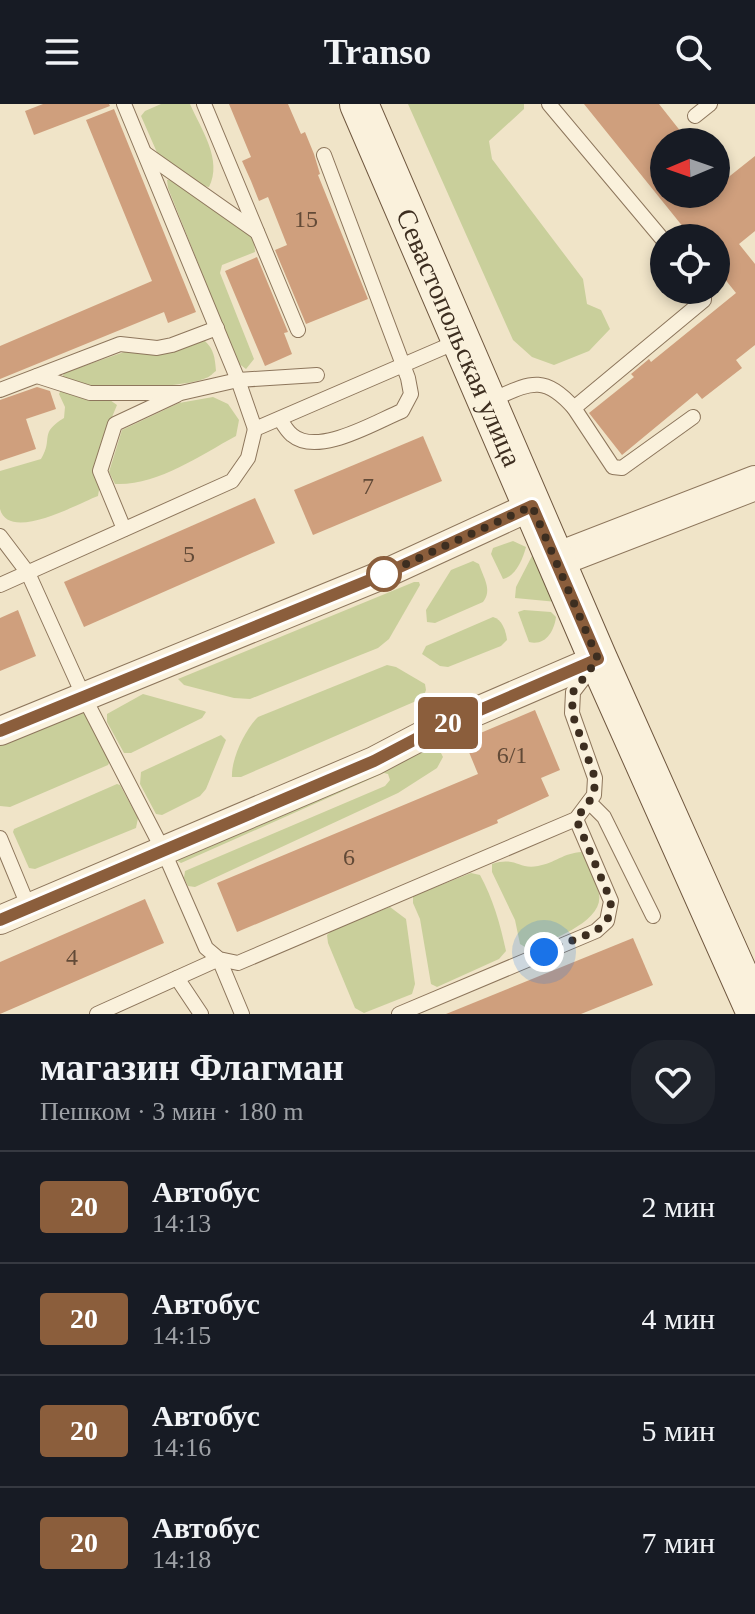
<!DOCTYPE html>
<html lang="ru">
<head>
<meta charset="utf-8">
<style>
	:root { --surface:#171b24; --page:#20242c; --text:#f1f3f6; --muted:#9ea1a6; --line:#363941 }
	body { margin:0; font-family:Georgia,serif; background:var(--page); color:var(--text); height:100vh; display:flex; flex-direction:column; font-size:30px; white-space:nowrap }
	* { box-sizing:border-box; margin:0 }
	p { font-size:26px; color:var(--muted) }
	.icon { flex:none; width:44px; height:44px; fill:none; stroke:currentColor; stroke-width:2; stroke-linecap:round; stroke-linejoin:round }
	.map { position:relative; height:910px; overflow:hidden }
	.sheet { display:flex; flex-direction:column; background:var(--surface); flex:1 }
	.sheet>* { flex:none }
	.badge { padding:0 16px; border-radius:6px; font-size:28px; line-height:52px }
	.needle { width:52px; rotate:268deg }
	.buttons { position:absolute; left:650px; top:24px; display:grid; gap:16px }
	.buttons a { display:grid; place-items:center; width:80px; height:80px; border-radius:50%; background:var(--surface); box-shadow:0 4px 12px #0003; font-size:40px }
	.you { position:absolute; width:40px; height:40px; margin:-20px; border:6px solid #fff; border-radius:50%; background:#1a73e8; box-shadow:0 0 0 12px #1a73e833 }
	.map>.badge { position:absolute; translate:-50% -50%; box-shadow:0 0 0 4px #fff }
	.round { display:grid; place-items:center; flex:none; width:84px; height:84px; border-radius:32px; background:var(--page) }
	.summary { display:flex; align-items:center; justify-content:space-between; height:136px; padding:0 40px }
	h1 { font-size:38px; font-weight:800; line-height:60px }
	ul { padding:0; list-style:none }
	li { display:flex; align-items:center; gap:24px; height:112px; padding:0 40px; border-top:2px solid var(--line) }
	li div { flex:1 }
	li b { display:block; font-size:30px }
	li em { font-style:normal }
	li .badge { min-width:88px; font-weight:700; text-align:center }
	header { display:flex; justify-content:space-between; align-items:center; height:104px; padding:0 40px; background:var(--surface); font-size:36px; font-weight:800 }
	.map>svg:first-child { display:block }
</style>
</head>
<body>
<header><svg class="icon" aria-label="menu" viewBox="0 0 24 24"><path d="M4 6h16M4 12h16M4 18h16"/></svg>Transo<svg class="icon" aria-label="search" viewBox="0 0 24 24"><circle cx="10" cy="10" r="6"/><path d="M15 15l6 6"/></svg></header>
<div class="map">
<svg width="755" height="910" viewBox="0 0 755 910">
	<rect width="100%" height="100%" fill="#f0e4c8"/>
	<g fill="#c9cf9b">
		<path d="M161,0h29c11,25 33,56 19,83l-11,-2 -39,-28 -18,-41 4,-5z"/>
		<polygon points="408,0 524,0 524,5 489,37 492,55 583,175 587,200 601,206 610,225 589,247 554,261 532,253 513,236"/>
		<polygon points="174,75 247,127 254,137 255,148 222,161 220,169 254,255 246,265 238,259 168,84 167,76"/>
		<path d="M204,236c10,9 11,18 12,31 -3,2 -6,6 -10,7 -23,11 -124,13 -144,0l2,-5 60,-21h45z"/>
		<path d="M61,286l46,8 10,7 -7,17 -12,74c-19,7 -89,47 -98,13 0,-11 0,-27 0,-38l41,-12c13,-21 -3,-25 23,-41l1,-11 -6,-13z"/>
		<path d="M213,293l15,7 11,16 -3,16c-37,20 -79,50 -121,48l-6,-12 13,-42 57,-27z"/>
		<path d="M513,437l13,6c-3,12 -11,30 -23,32l-12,-25 2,-6z"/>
		<polygon points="533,450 557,498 515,494 516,483"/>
		<path d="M473,457l6,3c4,13 14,26 4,38l-48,21 -8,-1 -1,-12 25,-40z"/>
		<polygon points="414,478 419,478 420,481 389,535 378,544 250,595 234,594 184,581 178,575"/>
		<path d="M524,506l27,2 5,5c-2,15 -11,29 -27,25l-11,-30z"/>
		<path d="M493,513c9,2 13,14 14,23l-6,6 -53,21 -8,-1 -18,-12 4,-8z"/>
		<path d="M387,561l9,2 29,17 1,6 -3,8 -182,79h-9c-1,-18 13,-47 26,-60z"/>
		<polygon points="143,590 204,607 206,608 202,614 131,649 124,649 107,618 107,610"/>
		<polygon points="84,606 110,657 108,661 10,703 0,702 0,638"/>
		<polygon points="221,631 226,636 206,685 200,692 162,711 156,710 140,680 141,668"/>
		<polygon points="428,646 440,647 443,653 437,664 398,689 195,783 188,782 184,774 185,767 385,682 390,676 388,670 384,669 181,759 176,756 175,750 388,654"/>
		<polygon points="117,680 120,681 138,714 136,724 35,765 29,764 13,728 14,725"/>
		<path d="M582,748c5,13 15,28 17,42 5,28 -48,45 -69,56l-10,-6 -5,-24 -23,-48v-8c24,-8 26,6 46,2 17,-3 25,-13 44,-14z"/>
		<path d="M471,769l9,2c13,24 20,48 26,76l-7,8 -62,28 -6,-3 -11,-65 -7,-16v-7z"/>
		<polygon points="390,803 406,815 415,880 412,890 364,909 355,904 328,839 327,831 333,825"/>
	</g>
	<g fill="#cf9f7d">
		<polygon points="43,0 109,0 110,2 34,31 25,7"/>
		<polygon points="229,0 288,0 301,30 305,28 314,50 320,70 318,71 368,195 306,220 275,146 287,141 268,93 259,97 251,77 242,57 251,53"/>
		<polygon points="584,0 659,0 689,38 664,38 664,90 716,90 716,83 755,52 755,127 739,140 755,160 755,241 736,256 742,264 702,295 697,289 622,351 589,309 634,273 631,270 649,255 651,258 736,189 716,164 716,134 692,134"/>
		<polygon points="114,5 196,208 168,219 164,208 0,275 0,242 152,177 86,16"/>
		<polygon points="257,153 288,228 284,229 292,250 265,262 225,167"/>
		<polygon points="37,283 50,287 56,305 26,315 36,345 0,357 0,296"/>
		<polygon points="423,332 442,377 313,431 294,386"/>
		<polygon points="255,394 275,439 84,523 64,478"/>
		<polygon points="18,506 36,552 0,567 0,514"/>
		<polygon points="535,606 560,666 541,674 549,692 497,716 498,719 237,828 217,779 478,670 464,636"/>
		<polygon points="145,795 164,839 0,910 0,858"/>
		<polygon points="633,834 653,881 581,910 446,910"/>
	</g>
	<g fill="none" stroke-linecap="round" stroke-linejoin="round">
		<defs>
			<g id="service">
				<polyline points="124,0 238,276 255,325"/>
				<polyline points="204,0 298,226"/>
				<polyline points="549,0 664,137"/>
				<polyline points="695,12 710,0"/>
				<polyline points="146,50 257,128"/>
				<polyline points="37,272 90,289 181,289 238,276 317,271"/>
				<polyline points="0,286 120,240 157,244 172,241 217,224"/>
				<path d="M487,298c40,-17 55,-31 87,6"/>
				<polyline points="693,313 622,364 613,363 574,304 704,196 704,186"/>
				<path d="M280,315c3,5 7,12 12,16 26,22 83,-13 110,-24l9,-17 -3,-16 -84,-223"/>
				<polyline points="124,425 100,367 115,320 177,291"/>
				<polyline points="0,432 28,469 84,593 164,748 206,844 219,855 238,859 576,715 594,691 595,674 572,609 573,588 593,562"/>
				<polyline points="0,481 232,377 248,354 255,325 461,236"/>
				<polyline points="589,698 604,713 653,812"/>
				<polyline points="0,734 29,804"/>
				<polyline points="177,874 201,910"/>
				<polyline points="97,910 219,855 242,910"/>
				<polyline points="399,910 596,827 607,817 611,797 576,715"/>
			</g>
			<g id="minor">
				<polyline points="0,627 382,471 532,402"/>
				<polyline points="0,816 374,657 431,627 598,555"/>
			</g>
			<polyline id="tertiary" points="556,456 755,379"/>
			<g id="secondary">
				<path id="s1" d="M359,0l239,555 157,352"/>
			</g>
		</defs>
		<use href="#service" stroke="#8d765c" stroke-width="16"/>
		<use href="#minor" stroke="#8d765c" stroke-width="30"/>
		<use href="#tertiary" stroke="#8d765c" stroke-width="36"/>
		<use href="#secondary" stroke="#6f573f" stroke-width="40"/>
		<use href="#service" stroke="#faf1dc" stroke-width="14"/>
		<use href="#minor" stroke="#faf1dc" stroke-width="28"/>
		<use href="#tertiary" stroke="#faf1dc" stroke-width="34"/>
		<use href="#secondary" stroke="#faf1dc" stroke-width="38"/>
	</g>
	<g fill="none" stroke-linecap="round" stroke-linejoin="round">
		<defs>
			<polyline id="line" points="0,627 382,471 532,402 598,555 431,627 374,657 0,816"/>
		</defs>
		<use href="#line" stroke="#fff" stroke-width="18"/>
		<use href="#line" stroke="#8b5e3c" stroke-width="12"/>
		<polyline stroke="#3d2e20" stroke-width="8" stroke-dasharray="0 14.4" points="384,470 382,471 532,402 598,555 573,588 572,609 595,674 594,691 576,715 611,797 610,808 607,817 596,827 544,848"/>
	</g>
	<circle fill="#fff" stroke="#8b5e3c" stroke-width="4" cx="384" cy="470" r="16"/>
	<g text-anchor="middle" stroke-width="8" stroke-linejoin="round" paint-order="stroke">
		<g font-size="24" fill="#624a37">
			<text x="306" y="123">15</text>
			<text x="368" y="390">7</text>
			<text x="189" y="458">5</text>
			<text x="512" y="659">6/1</text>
			<text x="349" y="761">6</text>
			<text x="72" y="861">4</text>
		</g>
		<g font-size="28" fill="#3d2e20" stroke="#f7eed8">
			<text dy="10" stroke="none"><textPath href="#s1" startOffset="254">Севастопольская улица</textPath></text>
		</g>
	</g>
</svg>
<div class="buttons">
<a><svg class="needle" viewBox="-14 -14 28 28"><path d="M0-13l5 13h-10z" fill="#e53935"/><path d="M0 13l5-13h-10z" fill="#9ea1a6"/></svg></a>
<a><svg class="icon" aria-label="locate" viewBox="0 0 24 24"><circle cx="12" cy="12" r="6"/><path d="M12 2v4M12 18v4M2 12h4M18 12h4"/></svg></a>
</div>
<div class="you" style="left:544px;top:848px"></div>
<b class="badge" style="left:448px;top:619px;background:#8b5e3c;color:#fff">20</b>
</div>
<section class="sheet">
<div class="summary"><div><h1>магазин Флагман</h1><p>Пешком · 3 мин · 180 m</p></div><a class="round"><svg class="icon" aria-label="heart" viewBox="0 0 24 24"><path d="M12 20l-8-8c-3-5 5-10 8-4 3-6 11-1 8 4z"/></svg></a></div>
<ul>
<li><span class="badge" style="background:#8b5e3c;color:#fff">20</span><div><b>Автобус</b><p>14:13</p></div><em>2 мин</em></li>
<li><span class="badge" style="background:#8b5e3c;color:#fff">20</span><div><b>Автобус</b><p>14:15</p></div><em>4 мин</em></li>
<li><span class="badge" style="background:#8b5e3c;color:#fff">20</span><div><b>Автобус</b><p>14:16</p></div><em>5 мин</em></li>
<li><span class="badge" style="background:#8b5e3c;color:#fff">20</span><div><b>Автобус</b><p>14:18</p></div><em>7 мин</em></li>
</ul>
</section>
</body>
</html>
